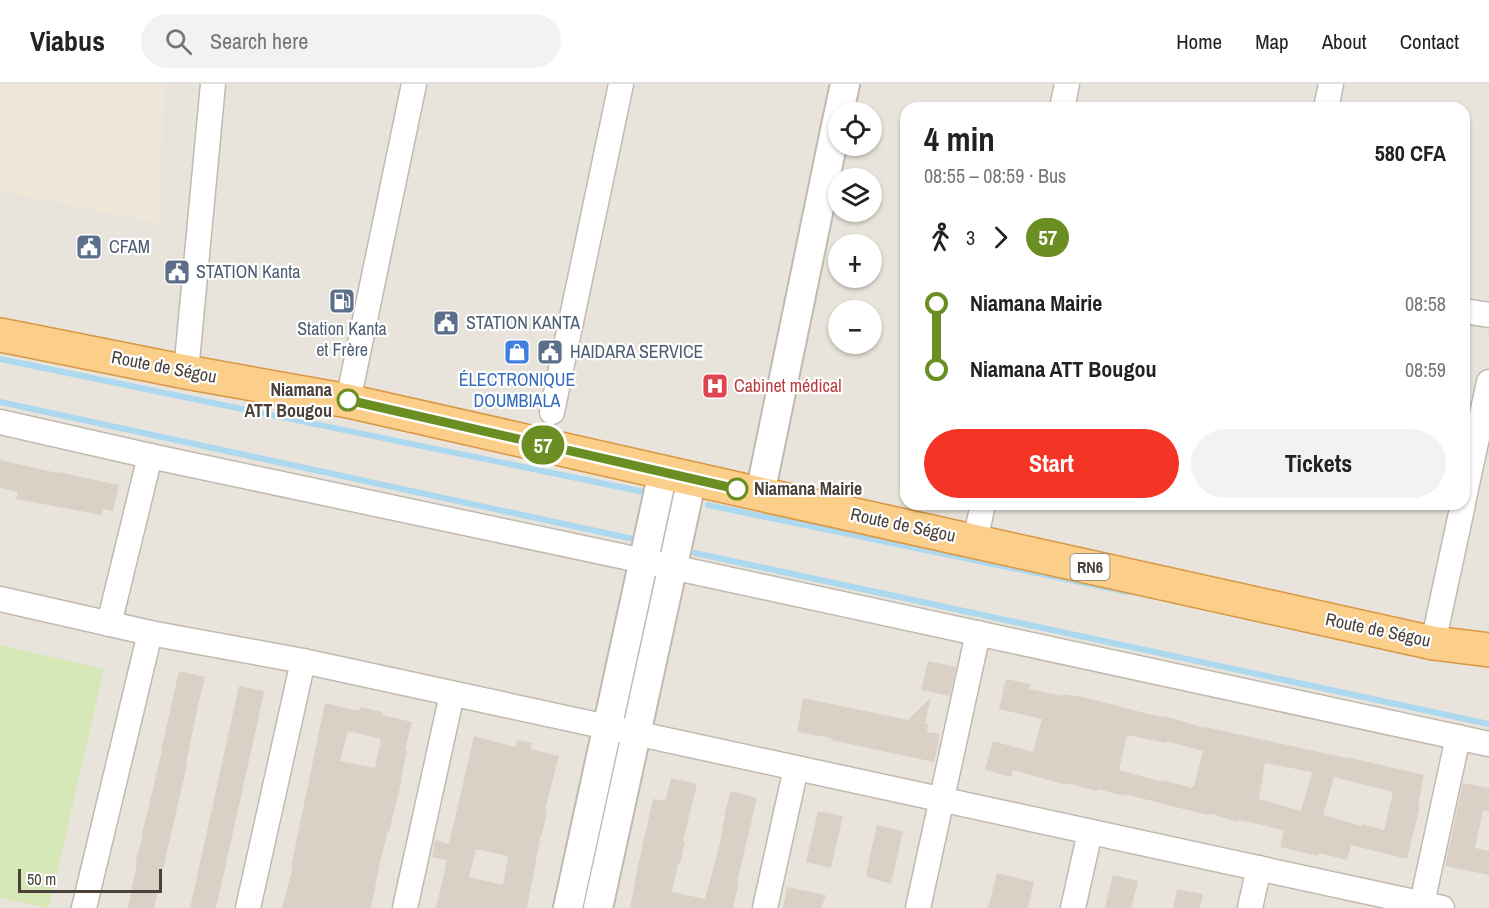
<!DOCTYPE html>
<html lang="en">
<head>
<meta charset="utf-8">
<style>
	:root { --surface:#fff; --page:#f2f2f2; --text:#222; --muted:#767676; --line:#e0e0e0; --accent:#f43425 }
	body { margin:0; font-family:"Archivo Narrow",sans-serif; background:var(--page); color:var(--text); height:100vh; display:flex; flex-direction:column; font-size:22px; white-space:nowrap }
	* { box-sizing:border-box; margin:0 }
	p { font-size:20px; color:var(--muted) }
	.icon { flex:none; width:33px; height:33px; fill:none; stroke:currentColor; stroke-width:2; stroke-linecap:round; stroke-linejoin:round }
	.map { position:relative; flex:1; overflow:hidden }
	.sheet { position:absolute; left:900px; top:18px; width:570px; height:408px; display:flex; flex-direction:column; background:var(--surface); border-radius:18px; box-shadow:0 2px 4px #0004 }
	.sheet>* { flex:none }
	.badge { padding:0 12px; border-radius:20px; font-size:21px; line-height:39px }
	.buttons { position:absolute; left:828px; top:18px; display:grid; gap:12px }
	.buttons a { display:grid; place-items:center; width:54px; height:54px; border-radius:50%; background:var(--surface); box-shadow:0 2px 4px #0004; font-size:30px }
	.scale { position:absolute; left:18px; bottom:15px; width:144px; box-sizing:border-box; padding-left:6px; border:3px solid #4a423a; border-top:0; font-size:16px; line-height:21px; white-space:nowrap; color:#4a423a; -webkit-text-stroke:4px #fff; paint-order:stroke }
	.map>.badge { position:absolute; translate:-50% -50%; box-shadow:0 0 0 3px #fff }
	.legs { display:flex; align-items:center; gap:9px; height:66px; padding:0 24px; font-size:20px }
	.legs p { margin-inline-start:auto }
	.summary { display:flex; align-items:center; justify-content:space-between; height:102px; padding:0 24px }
	h1 { font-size:33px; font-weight:800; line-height:45px }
	.button { display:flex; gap:12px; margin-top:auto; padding:12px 24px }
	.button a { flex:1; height:69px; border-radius:36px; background:var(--accent); color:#fff; font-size:24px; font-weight:800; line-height:69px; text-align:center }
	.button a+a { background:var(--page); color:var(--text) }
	ul { padding:0 24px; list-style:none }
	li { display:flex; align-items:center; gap:21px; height:66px; font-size:22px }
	li i { display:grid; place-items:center; width:9px; height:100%; margin:0 8px; background:currentColor }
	li i::after { content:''; width:15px; height:15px; margin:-8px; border:4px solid; border-radius:50%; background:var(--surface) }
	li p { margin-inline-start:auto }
	li:first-child i { background:linear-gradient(#0000 50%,currentColor 0) }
	li:last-child i { background:linear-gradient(currentColor 50%,#0000 0) }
	header { display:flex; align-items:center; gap:36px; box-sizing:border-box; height:84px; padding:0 30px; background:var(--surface); border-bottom:2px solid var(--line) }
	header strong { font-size:28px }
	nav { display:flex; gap:33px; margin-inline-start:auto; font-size:21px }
	.search { width:420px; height:54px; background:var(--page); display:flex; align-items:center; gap:15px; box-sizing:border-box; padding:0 21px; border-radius:33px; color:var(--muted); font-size:22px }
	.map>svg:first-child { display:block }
</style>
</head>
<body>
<header>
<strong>Viabus</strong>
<div class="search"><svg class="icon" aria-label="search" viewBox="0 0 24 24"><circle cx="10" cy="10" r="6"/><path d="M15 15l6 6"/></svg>Search here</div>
<nav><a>Home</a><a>Map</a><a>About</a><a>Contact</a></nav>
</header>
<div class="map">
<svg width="1489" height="824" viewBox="0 0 1489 824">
	<rect width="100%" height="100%" fill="#f6f2ec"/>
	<path fill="#e9e4db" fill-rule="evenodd" d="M0,0h1489v824h-1489zM906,24h558v396h-558zM838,28h34v34h-34zM838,94h34v34h-34zM838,160h34v34h-34zM838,226h34v34h-34z"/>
	<polygon fill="#eee6d7" points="0,0 164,0 159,139 0,107"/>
	<polygon fill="#d6e8b7" points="0,561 104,585 49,824 0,814"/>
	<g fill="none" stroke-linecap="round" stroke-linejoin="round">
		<g stroke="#acd9ef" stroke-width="6">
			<polyline points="0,275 649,409"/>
			<polyline points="0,318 638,456"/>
			<polyline points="708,421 1128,508"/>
			<polyline points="695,469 1489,640"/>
		</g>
	</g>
	<g fill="#dad0c5" fill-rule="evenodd">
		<polygon points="0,376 57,389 58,388 119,401 113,427 103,425 102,431 16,415 18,408 0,404"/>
		<polygon points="928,577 956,583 950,612 921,606"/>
		<polygon points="179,587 205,593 198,621 186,680 187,681 154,824 128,824 137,779 135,779 143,751 142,750 162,667 161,667"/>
		<path d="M1006,595l24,5 -1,5 34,7v-2l24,4 61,16 23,4 34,10v-1l141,31 1,-1 77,18 -6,30 2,1 -13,53 -56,-14 -4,15 -28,-7 -1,3 -38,-9 4,-16 -21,-6 -25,-5 -1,2 -28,-9v2l-30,-7 -54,-14 -1,2 -26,-7 -1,2 -31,-8v2l-53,-15 -2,7 -26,-7 8,-29 40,11 9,-33 -43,-10zM1127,651l39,8 1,-2 36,10 -9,35h-2v2l-29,-8v2l-44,-12zM1265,679l47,9 -11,39 -42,-12zM1334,693l59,15 -9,38 -22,-6 -1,2 -38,-11z"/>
		<polygon points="239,602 264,607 259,632 216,824 190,824"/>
		<polygon points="931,613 925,640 928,640 927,648 940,650 934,678 831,656 831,654 797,648 803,614 908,636"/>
		<path d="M325,619l34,8 2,-4 21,5v3l30,7 -7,28h2l-6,29h1l-13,53 -1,-1 -8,32 -9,45h-89l11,-41h-2zM348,647l33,8 -6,29 -35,-7z"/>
		<path d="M474,652l41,11 2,-7 15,3 -2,6 29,7 -14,54 2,1 -5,23h-1l-14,74h-91l11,-48 -15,-3 3,-17 14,4zM476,765l32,7 -5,29 -34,-8z"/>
		<polygon points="671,694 697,700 683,757 685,758 680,780 678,779 672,808 705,815 720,759 725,731 724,731 731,707 757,714 737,798 739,799 733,824 630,824 636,791 653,715 665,717"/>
		<polygon points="1463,699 1489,704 1489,727 1483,726 1475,764 1489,767 1489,791 1445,782"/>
		<polygon points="818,727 843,732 831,784 806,778"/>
		<polygon points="877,741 903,747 891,800 867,793 867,791 866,790"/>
		<polygon points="997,789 1034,798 1028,824 988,824"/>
		<polygon points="1113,791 1138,797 1131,824 1105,824"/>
		<polygon points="787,803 826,811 821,824 783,824"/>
		<polygon points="1177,805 1203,810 1200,824 1173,824"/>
	</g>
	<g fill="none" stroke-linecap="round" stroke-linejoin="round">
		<defs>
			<g id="minor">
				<polyline points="1062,24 1067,0"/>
				<polyline points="1326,24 1331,0"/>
				<polyline points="1464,227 1489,231"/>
				<polyline points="186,288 213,0"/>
				<polyline points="348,317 414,0"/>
				<polyline points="552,328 621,0"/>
				<polyline points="0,338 150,372 644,477 1489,660"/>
				<polyline points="1464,414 1489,298"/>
				<polyline points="975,457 983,420"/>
				<polyline points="0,515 150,549 303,577 1442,824"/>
				<polyline points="109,540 150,372"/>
				<polyline points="1433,559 1463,420"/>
				<polyline points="84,824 150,549"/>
				<polyline points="248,824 303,577"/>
				<polyline points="405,824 452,610"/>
				<polyline points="765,824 796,684"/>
				<polyline points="918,824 978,549"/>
				<polyline points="1073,824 1090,748"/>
				<polyline points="1250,824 1259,784"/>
				<polyline points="1421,824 1458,653"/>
			</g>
			<g id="tertiary">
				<polyline points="839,28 845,0"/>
				<polyline points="760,410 838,32"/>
				<polyline points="568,824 663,388"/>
				<polyline points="598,824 692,394"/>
			</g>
			<polyline id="trunk" points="0,251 186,288 348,317 760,410 1433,559 1489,566"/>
		</defs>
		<use href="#minor" stroke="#c1b9af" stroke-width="27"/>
		<use href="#tertiary" stroke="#c1b9af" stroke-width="32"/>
		<use href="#trunk" stroke="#da9642" stroke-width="36"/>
		<use href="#minor" stroke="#fff" stroke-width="24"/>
		<use href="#tertiary" stroke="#fff" stroke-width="28"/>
		<use href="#trunk" stroke="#fbce89" stroke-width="33"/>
	</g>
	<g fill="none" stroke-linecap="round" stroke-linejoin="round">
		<defs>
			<polyline id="line-1" points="348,316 737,405"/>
		</defs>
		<use href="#line-1" stroke="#fff" stroke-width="14"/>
		<use href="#line-1" stroke="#6b8e23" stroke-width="9"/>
	</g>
	<defs>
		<symbol id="civic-square" viewBox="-11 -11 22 22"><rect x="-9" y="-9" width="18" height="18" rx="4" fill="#5c6f8a" stroke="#fff"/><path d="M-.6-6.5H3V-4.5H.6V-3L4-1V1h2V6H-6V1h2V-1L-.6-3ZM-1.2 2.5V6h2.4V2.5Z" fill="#fff"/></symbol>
		<symbol id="fuel-square" viewBox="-11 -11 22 22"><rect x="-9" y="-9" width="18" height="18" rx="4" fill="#5c6f8a" stroke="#fff"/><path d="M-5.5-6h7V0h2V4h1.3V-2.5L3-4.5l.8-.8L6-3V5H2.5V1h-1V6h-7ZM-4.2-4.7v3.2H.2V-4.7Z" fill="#fff"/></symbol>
		<symbol id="shop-square" viewBox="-11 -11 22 22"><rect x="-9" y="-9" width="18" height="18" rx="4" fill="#3f7fe0" stroke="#fff"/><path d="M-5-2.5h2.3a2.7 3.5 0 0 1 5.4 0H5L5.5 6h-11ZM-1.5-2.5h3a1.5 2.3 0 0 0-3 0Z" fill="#fff"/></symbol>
		<symbol id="hospital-square" viewBox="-11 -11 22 22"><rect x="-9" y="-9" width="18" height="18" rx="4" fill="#e0444e" stroke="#fff"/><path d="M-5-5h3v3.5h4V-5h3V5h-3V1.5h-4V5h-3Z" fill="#fff"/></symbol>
	</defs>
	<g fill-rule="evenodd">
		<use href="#civic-square" x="74" y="148" width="30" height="30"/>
		<use href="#civic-square" x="162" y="173" width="30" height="30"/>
		<use href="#fuel-square" x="327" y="202" width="30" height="30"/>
		<use href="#civic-square" x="431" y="224" width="30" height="30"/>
		<use href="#shop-square" x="502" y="253" width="30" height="30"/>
		<use href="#civic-square" x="535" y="253" width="30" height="30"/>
		<use href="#hospital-square" x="700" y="287" width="30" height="30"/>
	</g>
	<g fill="#fff" stroke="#6b8e23" stroke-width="3">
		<circle cx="348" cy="316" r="10"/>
		<circle cx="737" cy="405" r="10"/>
	</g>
	<g text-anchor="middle" stroke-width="4.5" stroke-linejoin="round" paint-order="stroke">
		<rect fill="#fff" stroke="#807b75" stroke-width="1.5" x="1070.5" y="470" width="39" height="26" rx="4.5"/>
		<g font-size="16" font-weight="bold" fill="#4a423a">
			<text x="1090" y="489">RN6</text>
		</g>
		<g font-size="18" fill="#4e5e75" stroke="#fff" text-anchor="start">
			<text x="109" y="169">CFAM</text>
			<text x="196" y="194">STATION Kanta</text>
			<text x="466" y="245">STATION KANTA</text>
			<text x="342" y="251" text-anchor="middle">Station Kanta<tspan x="342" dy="21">et Frère</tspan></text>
			<text x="570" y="274">HAIDARA SERVICE</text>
		</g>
		<g font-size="18" fill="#4a423a" stroke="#fff">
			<text transform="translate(164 283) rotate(11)" y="6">Route de Ségou</text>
			<text transform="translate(903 441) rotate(12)" y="6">Route de Ségou</text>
			<text transform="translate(1378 546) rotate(12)" y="6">Route de Ségou</text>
		</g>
		<g font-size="18" fill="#366cbe" stroke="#fff">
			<text x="517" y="302">ÉLECTRONIQUE<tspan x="517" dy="21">DOUMBIALA</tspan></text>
		</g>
		<g font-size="18" fill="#be3a42" stroke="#fff" text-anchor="start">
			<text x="734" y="308">Cabinet médical</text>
		</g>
		<g font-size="18" font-weight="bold" fill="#4a423a" stroke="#fff" text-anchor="end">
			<text x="332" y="312">Niamana<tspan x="332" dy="21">ATT Bougou</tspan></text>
			<text x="754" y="411" text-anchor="start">Niamana Mairie</text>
		</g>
	</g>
</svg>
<div class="buttons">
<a><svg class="icon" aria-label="locate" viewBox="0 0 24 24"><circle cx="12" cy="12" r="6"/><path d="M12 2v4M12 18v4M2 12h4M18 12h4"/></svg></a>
<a><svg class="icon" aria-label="layers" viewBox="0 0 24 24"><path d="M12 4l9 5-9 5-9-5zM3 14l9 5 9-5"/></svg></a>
<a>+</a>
<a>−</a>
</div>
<div class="scale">50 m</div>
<b class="badge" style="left:543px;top:361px;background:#6b8e23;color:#fff">57</b>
<section class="sheet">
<div class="summary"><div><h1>4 min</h1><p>08:55 – 08:59 · Bus</p></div><b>580 CFA</b></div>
<div class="legs"><svg class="icon" aria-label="walk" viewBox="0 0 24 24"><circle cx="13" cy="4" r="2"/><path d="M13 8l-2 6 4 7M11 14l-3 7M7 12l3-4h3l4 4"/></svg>3<svg class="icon" aria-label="forward" viewBox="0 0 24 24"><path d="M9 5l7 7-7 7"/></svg><b class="badge" style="background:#6b8e23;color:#fff">57</b></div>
<ul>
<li><i style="color:#6b8e23"></i><b>Niamana Mairie</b><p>08:58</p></li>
<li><i style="color:#6b8e23"></i><b>Niamana ATT Bougou</b><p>08:59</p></li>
</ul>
<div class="button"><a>Start</a><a>Tickets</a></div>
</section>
</div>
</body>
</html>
